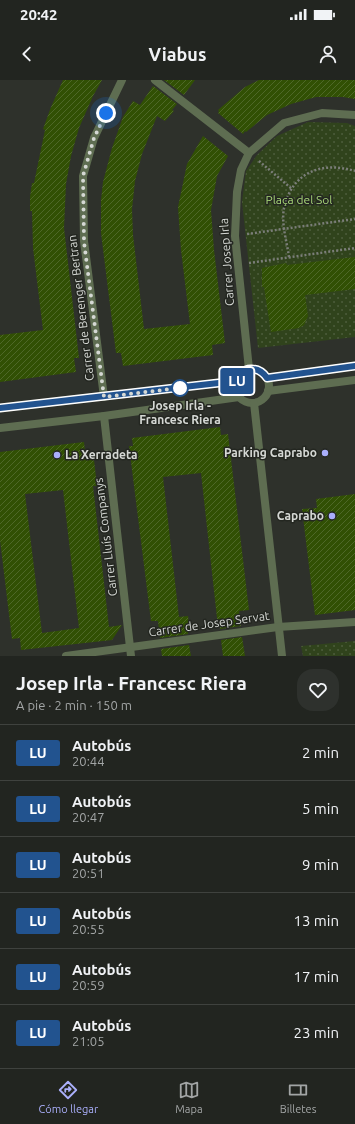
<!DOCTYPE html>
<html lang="es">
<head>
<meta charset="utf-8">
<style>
	:root { --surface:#222520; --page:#2e312d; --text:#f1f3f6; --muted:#a2a5a5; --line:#3f423e; --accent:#aaaffb }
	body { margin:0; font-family:Ubuntu,sans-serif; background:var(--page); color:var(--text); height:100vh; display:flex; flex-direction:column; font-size:15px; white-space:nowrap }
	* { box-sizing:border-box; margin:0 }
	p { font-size:13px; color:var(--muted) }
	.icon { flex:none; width:22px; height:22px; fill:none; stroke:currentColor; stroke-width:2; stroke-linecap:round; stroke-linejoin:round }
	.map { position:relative; height:576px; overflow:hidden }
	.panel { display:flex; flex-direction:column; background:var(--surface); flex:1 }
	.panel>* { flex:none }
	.badge { padding:0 8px; border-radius:3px; font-size:14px; line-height:26px }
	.you { position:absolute; width:20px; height:20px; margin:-10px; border:3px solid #fff; border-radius:50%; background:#1a73e8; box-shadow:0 0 0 6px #1a73e833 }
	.map>.badge { position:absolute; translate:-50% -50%; box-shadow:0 0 0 2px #fff }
	.round { display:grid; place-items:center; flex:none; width:42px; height:42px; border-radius:16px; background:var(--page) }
	.head { display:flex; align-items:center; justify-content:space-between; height:68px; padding:0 16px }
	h1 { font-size:19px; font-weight:700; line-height:30px }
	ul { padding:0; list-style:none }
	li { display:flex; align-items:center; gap:12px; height:56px; padding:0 16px; border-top:1px solid var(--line) }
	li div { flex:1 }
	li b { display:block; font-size:15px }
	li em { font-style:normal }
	li .badge { min-width:44px; font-weight:700; text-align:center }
	.status { display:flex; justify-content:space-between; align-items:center; height:28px; padding:0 20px; background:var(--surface); direction:ltr }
	.status svg { height:11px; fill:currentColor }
	header { display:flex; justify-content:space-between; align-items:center; height:52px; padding:0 16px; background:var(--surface); font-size:18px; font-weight:700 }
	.menu { display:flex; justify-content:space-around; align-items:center; height:56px; border-top:1px solid var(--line); background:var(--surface); font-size:11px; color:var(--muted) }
	.menu a { display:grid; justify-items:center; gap:2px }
	.menu .selected { color:var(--accent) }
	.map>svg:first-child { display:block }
</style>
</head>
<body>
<div class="status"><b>20:42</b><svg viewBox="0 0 49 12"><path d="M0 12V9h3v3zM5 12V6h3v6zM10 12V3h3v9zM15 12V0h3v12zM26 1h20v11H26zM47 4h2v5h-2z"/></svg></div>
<header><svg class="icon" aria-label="back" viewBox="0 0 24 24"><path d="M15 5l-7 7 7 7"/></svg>Viabus<svg class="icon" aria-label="person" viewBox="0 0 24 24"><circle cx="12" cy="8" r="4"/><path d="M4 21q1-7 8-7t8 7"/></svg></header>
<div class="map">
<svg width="355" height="576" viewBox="0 0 355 576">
	<defs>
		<pattern id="park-dots" width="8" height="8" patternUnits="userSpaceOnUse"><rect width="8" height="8" fill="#30431c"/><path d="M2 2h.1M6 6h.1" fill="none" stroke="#4d5d3c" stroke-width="1.8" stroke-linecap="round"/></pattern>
		<pattern id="building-hatch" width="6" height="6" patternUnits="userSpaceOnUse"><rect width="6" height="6" fill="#315004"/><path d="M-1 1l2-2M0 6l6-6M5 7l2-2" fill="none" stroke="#4e6828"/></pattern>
	</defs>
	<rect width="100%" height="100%" fill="#2e312b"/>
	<g fill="url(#park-dots)">
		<polygon points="308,42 347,43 355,46 355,257 258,268 242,122 246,91 257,75 277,56"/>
		<polygon points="355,561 355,576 303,576 301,566"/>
	</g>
	<g fill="url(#building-hatch)" fill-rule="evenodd">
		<polygon points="63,0 102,0 93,16 79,48 71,76 66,104 64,148 79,278 74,278 76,292 0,302 0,255 43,250 33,168 32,131 30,131 30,117 32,103 34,103 45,50 43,49 51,27"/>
		<polygon points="164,0 195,0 184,15"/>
		<polygon points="259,0 355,0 355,19 343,17 316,17 291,24 267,35 246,52 245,51 243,54 218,33 219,31 218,30 245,7"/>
		<polygon points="153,6 177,24 172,30 174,31 165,41 157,36 142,74 135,101 132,129 133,155 144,249 190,244 181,170 178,127 187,84 203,56 228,76 217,96 211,130 214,170 225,263 212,265 213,275 123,286 121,273 116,273 101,153 101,120 103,102 112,68 123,37 133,21 140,25"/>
		<polygon points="355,177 355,209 305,215 308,236 304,245 299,248 271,252 264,207 262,207 262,188 286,183 287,185"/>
		<polygon points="220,347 221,355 228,354 249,530 239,531 241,546 220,549 220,547 218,547 201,393 163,397 179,537 188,536 190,551 188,551 188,554 160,558 158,541 151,541 129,366 133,366 132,358"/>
		<path d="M84,362l1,10 8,-1 4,35h-4l16,141 13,-2 -10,15 -91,10 -1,-12 -8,1 -12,-99v-88zM63,410l16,138 -37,5 -17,-139z"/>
		<polygon points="355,414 355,530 315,535 302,429 317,428 316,419"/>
		<polygon points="242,557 245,576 223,576 221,560"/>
		<polygon points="189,565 191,576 162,576 161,569"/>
	</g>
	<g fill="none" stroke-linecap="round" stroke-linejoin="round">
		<g stroke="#7b7e79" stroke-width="2.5" stroke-dasharray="2 2" stroke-linecap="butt">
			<polyline points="259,81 292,109"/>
			<polyline points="247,154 355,139"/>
			<path d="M289,177c-2,-15 -8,-33 -5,-49 8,-36 38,-47 71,-37"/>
			<polyline points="249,183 355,168"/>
		</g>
		<g stroke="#5e6d51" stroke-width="8">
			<polyline points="155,0 249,73"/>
			<polyline points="249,289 235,156 237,112 241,90 249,73 284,43 322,33 355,35"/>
			<circle cx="252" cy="306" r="17"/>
			<polyline points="267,298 355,286"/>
			<polyline points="268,311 355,300"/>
			<polyline points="104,317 84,161 83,96 94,58 122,0"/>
			<polyline points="254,323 282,576"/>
			<polyline points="0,328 236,301"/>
			<polyline points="104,336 131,576"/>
			<polyline points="0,348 104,336 239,317"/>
			<polyline points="66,576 278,547 355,542"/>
		</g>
	</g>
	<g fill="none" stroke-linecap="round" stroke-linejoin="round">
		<defs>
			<path id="line" d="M0,328l236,-27c6,-16 23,-15 31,-3l88,-12"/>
		</defs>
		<use href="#line" stroke="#fff" stroke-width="9"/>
		<use href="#line" stroke="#22538f" stroke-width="6"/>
		<polyline stroke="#d5d8d4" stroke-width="4" stroke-dasharray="0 7.2" points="106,33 94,58 83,96 84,162 104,317 180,308"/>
	</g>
	<circle fill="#fff" stroke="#22538f" stroke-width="2" cx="180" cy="308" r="8"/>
	<g fill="#aaaffb" stroke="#242721" stroke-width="1.5">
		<circle cx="325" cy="373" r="4"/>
		<circle cx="57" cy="375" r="4"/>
		<circle cx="332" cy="436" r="4"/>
	</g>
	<g text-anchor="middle" stroke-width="3" stroke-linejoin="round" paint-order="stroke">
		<g font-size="12" fill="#a7d678" stroke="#242721">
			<text x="299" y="124">Plaça del Sol</text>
		</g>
		<g font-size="12" fill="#d5d8d4" stroke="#242721">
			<text transform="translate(227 182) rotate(-94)" y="4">Carrer Josep Irla</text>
			<text transform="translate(81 228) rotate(-97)" y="4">Carrer de Berenger Bertran</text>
			<text transform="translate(106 457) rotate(-97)" y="4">Carrer Lluís Companys</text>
			<text transform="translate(209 544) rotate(-8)" y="4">Carrer de Josep Servat</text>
		</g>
		<g font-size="12" font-weight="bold" fill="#d5d8d4" stroke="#242721">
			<text x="180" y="330">Josep Irla -<tspan x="180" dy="14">Francesc Riera</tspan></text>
		</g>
		<g font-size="12" font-weight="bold" fill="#d5d8d4" stroke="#242721" text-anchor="end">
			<text x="317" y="377">Parking Caprabo</text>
			<text x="65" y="379" text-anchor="start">La Xerradeta</text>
			<text x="324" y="440">Caprabo</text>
		</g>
	</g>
</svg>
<div class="you" style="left:106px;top:33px"></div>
<b class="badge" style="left:237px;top:301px;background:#22538f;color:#fff">LU</b>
</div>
<section class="panel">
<div class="head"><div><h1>Josep Irla - Francesc Riera</h1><p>A pie · 2 min · 150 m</p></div><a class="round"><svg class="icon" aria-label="heart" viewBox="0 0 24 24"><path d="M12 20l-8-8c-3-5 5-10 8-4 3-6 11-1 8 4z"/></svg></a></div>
<ul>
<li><span class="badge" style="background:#22538f;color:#fff">LU</span><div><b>Autobús</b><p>20:44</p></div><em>2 min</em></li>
<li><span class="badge" style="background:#22538f;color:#fff">LU</span><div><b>Autobús</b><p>20:47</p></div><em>5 min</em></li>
<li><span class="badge" style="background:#22538f;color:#fff">LU</span><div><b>Autobús</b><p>20:51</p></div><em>9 min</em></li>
<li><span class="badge" style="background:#22538f;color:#fff">LU</span><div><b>Autobús</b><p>20:55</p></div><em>13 min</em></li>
<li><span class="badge" style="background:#22538f;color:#fff">LU</span><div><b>Autobús</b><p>20:59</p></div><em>17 min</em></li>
<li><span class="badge" style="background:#22538f;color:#fff">LU</span><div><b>Autobús</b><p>21:05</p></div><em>23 min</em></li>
</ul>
</section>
<nav class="menu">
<a class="selected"><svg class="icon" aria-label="directions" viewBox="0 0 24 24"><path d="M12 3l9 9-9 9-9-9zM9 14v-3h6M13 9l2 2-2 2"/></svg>Cómo llegar</a>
<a><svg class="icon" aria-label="map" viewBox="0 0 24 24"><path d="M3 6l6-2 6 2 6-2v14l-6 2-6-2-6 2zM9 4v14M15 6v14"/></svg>Mapa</a>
<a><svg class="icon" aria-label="tickets" viewBox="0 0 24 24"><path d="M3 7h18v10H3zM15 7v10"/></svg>Billetes</a>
</nav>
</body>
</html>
